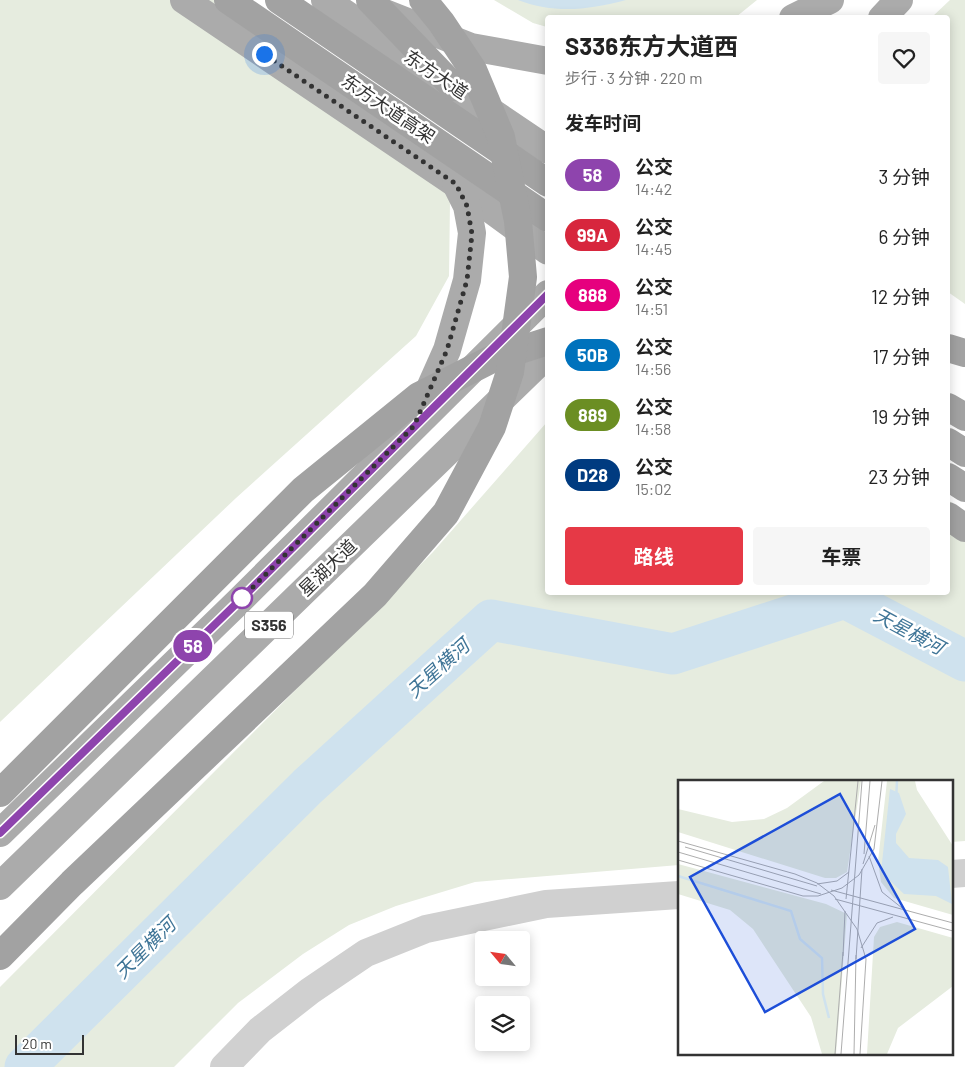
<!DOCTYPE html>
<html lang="zh">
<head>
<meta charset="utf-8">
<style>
	:root { --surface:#fff; --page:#f6f6f6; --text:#222; --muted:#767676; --accent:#e63946 }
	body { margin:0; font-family:Barlow,"Noto Sans SC",sans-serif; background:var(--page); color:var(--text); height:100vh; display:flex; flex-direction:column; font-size:19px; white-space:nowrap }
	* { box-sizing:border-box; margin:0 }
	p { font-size:16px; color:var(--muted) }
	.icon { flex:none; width:28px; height:28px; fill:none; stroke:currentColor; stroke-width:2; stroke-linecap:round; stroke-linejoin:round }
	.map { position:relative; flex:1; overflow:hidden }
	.panel { position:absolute; left:545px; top:15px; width:405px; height:580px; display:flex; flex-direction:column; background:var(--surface); border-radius:5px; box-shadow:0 2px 12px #0003 }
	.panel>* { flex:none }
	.badge { padding:0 10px; border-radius:16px; font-size:18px; line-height:32px }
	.needle { width:32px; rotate:299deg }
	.buttons { position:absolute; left:475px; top:931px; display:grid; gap:10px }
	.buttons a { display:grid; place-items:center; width:55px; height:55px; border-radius:5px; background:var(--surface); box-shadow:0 2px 12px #0003; font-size:25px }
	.scale { position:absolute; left:15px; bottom:12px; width:69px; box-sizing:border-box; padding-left:5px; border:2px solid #333; border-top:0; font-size:14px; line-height:18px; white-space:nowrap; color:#333; -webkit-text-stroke:4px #fff; paint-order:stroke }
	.you { position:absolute; width:25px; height:25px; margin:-12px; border:4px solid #fff; border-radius:50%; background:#1a73e8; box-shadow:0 0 0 8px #1a73e833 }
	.map>.badge { position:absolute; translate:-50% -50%; box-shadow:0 0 0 2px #fff }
	h2 { padding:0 20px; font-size:19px; line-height:45px }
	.round { display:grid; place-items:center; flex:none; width:52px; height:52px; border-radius:5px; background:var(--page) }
	.headline { display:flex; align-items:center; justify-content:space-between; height:85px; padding:0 20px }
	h1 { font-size:24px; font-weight:700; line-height:38px }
	.button { display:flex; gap:10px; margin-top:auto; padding:10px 20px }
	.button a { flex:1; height:58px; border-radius:5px; background:var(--accent); color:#fff; font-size:20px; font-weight:700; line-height:58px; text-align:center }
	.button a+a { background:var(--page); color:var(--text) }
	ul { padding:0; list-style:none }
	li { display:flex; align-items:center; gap:15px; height:60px; padding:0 20px }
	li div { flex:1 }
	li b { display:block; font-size:19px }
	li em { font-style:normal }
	li .badge { min-width:55px; font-weight:700; text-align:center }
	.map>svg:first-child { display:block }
</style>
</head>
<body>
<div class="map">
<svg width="965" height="1067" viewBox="0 0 965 1067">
	<rect width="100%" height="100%" fill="#fff"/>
	<g fill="#e6ecdf">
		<polygon points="0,0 230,0 391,105 450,201 449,276 416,336 236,498 0,722"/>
		<polygon points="494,0 757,0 736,17 548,18 547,27 533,23"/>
		<polygon points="950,0 965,0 965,304 948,292 948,18 932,17"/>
		<polygon points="547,422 548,592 948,592 948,500 965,512 965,841 951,842 951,781 679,781 679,865 475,882 396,906 349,925 303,954 238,1003 174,1067 0,1067 0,987 433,552"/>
	</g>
	<path fill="#cfe2ee" d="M518,0h108c-38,10 -71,14 -108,0z"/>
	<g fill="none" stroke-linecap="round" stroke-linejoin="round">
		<polyline stroke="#cfe2ee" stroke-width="41" points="25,1067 308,786 491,620 673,654 845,598 965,661"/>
		<g stroke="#d0d0d0" stroke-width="28">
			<polyline points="951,874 965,873"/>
			<polyline points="224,1067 260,1030 310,991 366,953 426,929 546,904 679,895"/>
		</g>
		<g stroke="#ababab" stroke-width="28">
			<polyline points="184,0 456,184 548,251"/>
			<polyline points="325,0 548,150"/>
			<polyline points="377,10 471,47 548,61"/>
			<polyline points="793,18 830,0"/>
			<polyline points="882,18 899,0"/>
			<polyline points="423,404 447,350 467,280 472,233 467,206 456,184"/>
			<polyline points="0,833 238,602 548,294"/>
			<polyline points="0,886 548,354"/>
		</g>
		<g stroke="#a2a2a2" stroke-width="28">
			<polyline points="228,0 548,218"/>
			<polyline points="279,0 548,183"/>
			<polyline points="370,0 454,87"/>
			<polyline points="948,348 965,353"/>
			<polyline points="948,407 965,417"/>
			<polyline points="948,442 965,453"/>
			<polyline points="948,477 965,488"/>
			<polyline points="948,516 965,528"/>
		</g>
		<g stroke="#a2a2a2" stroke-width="28">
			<polyline points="0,793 303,490 419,396 492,359 548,341"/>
			<polyline points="0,956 72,883 375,595 446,513 492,427 510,372 523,277 518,221 501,137 473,70 441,22 423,0"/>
		</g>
	</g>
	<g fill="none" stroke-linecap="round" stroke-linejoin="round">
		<defs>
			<polyline id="line" points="0,833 238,602 548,294"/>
		</defs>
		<use href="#line" stroke="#fff" stroke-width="11"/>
		<use href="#line" stroke="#8e44ad" stroke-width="8"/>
		<polyline stroke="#333" stroke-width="5" stroke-dasharray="0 9" points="242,598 238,602 414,426 447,350 467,280 472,234 467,206 456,184 264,54"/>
	</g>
	<circle fill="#fff" stroke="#8e44ad" stroke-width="2.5" cx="242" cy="598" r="10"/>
	<g text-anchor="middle" stroke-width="5" stroke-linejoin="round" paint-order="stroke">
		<rect fill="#fff" stroke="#707070" stroke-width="1" x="245" y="611.5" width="48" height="27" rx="4"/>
		<g font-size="16" font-weight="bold" fill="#333">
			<text x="269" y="631">S356</text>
		</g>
		<g font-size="18" fill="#333" stroke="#fff">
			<text transform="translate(436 75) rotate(34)" y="6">东方大道</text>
			<text transform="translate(388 109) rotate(34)" y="6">东方大道高架</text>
			<text transform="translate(328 568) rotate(-44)" y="6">星湖大道</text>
		</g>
		<g font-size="19" font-style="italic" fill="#3f7597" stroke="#fff">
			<text transform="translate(909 631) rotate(28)" y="7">天星横河</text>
			<text transform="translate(438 668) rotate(-42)" y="7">天星横河</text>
			<text transform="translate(145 948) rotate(-45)" y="7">天星横河</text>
		</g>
	</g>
	<g transform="translate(678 780)">
		<rect width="275" height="275" fill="#fff"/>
		<path d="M146,1h37l-14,91 -11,6h-11l-147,-46v-23l54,13 32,-3 23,-11zM209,1h28l2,9 36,56v69l-59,-17 -13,-16 -3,-21zM0,84l148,40 21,10 -11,140h-14l-11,-37 -58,-88 -23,-19 -52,-16zM219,142l56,16v48l-55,42 -11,26h-20l7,-117 6,-10z" fill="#e6ecdf"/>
		<path d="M212,9l9,4 7,21 -10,20v9l13,15 29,2 10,7 4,37 -16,-8 -32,-2 -23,-22z" fill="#cfe2ee"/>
		<path fill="none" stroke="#cfe2ee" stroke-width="2.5" d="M218,21l1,-20M0,96l113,35 9,28 22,19 1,36 6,24"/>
		<path fill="none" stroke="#adadad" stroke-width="1" d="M0,61l117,33 22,9 17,13 23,33 9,30 -6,95M7,67l132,39M0,72l143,42M186,74l6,-73M191,76l13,36 20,16M0,80l125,36h15l24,-8 17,-13 15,-26 8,-68M185,84l12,-39M139,104l20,-3 12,-9M153,110l122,33M157,119l118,32M168,119l12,-118M183,168l16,-25 16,-6M165,176l2,-45M178,179l6,-90M157,274l8,-102M163,274l21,-273M176,274l2,-99"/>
		<path fill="#1d4ed8" fill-opacity="0.15" stroke="#1d4ed8" stroke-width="2.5" d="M162,14l75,135 -150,83 -75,-135z"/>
		<rect width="275" height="275" fill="none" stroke="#333" stroke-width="2.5"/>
	</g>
</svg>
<div class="buttons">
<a><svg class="needle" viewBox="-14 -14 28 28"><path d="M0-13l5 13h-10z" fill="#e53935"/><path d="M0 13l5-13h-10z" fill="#767676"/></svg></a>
<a><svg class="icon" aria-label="layers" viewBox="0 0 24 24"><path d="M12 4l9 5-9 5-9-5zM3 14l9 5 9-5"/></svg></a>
</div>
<div class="scale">20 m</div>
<div class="you" style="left:264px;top:54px"></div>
<b class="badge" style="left:193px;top:646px;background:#8e44ad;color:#fff">58</b>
<section class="panel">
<div class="headline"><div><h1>S336东方大道西</h1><p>步行 · 3 分钟 · 220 m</p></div><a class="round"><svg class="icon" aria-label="heart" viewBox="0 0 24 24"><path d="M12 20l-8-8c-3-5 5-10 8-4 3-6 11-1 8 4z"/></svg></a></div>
<h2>发车时间</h2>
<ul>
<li><span class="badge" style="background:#8e44ad;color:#fff">58</span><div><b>公交</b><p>14:42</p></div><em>3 分钟</em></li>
<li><span class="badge" style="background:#d7263d;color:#fff">99A</span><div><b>公交</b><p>14:45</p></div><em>6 分钟</em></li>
<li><span class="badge" style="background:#e6007e;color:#fff">888</span><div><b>公交</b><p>14:51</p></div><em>12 分钟</em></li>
<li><span class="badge" style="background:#0072bc;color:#fff">50B</span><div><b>公交</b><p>14:56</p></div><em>17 分钟</em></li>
<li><span class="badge" style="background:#6b8e23;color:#fff">889</span><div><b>公交</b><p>14:58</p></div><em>19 分钟</em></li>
<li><span class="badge" style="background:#003b80;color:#fff">D28</span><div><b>公交</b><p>15:02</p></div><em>23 分钟</em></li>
</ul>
<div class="button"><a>路线</a><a>车票</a></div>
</section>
</div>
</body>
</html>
